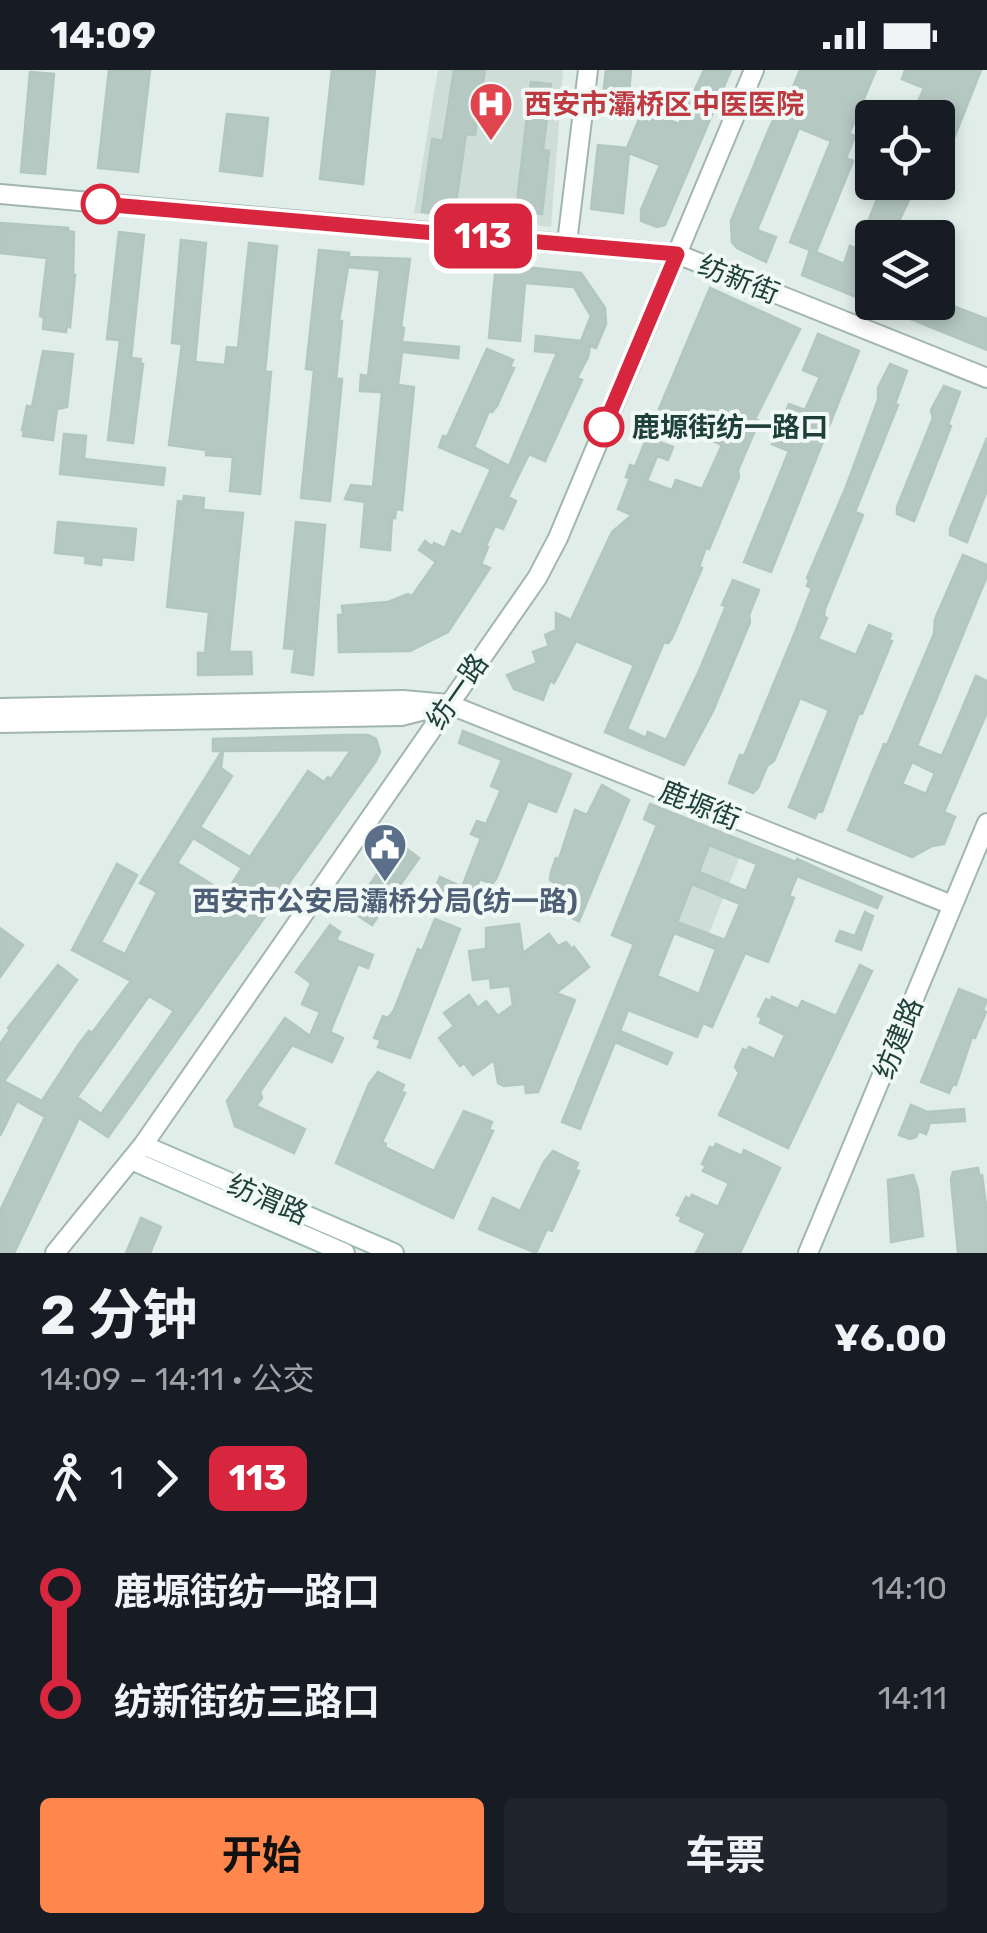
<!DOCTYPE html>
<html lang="zh">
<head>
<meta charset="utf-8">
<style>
	:root { --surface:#171b24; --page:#20242c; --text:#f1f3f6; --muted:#9ea1a6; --accent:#ff864c }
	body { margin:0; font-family:Rubik,"Noto Sans SC",sans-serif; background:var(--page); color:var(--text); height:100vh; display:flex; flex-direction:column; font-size:38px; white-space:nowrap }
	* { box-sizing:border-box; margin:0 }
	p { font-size:32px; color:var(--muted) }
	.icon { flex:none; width:55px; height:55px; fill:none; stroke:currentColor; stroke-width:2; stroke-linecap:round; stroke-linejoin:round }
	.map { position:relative; height:1183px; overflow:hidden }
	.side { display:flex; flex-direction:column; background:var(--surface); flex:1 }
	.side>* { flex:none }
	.badge { padding:0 20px; border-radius:15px; font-size:35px; line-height:65px }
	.controls { position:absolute; left:855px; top:30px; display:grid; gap:20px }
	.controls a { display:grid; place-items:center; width:100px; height:100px; border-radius:10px; background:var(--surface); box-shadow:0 5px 15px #0003; font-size:50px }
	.map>.badge { position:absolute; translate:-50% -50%; box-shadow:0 0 0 5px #fff }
	.legs { display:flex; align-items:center; gap:15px; height:110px; padding:0 40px; font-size:32px }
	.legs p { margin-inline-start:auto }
	.summary { display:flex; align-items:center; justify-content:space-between; height:170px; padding:0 40px }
	h1 { font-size:55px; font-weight:700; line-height:75px }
	.button { display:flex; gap:20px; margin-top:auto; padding:20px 40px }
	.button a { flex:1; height:115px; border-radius:10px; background:var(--accent); color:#111; font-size:40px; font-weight:700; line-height:115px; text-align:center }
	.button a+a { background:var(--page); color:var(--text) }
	ul { padding:0 40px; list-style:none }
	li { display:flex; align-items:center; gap:35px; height:110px; font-size:38px }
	li i { display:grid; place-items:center; width:15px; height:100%; margin:0 12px; background:currentColor }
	li i::after { content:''; width:25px; height:25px; margin:-12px; border:8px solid; border-radius:50%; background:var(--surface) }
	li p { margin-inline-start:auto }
	li:first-child i { background:linear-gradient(#0000 50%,currentColor 0) }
	li:last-child i { background:linear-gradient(currentColor 50%,#0000 0) }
	.status { display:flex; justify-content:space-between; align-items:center; height:70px; padding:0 50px; background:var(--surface); direction:ltr }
	.status svg { height:28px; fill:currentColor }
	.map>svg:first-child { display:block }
</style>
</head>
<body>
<div class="status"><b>14:09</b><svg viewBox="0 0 49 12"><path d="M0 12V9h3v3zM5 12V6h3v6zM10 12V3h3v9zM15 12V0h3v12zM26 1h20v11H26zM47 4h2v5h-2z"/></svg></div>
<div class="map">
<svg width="987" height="1183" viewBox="0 0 987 1183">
	<rect width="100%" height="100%" fill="#e0ede8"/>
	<g fill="#ceddd7">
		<polygon points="438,0 563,0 551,157 414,143"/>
		<polygon points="696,758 744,777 705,873 656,851"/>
	</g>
	<g fill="#b5c8c1" stroke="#b2c7c0" stroke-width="2.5" fill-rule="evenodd">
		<polygon points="109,0 150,0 138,102 98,98"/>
		<polygon points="332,0 375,0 363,114 320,109"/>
		<polygon points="454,0 485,0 475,65 466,64 454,146 422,142 432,69 443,71"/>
		<polygon points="606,0 631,0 628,34 679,54 704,0 731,0 665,155 657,157 641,151 641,140 660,95 629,83 623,143 591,139 598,75 627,78 640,47 604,41 605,34 602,34"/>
		<polygon points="800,0 876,0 849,64 855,66 846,88 853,91 816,182 844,194 850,176 857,179 884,112 904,112 915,117 891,168 872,168 872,232 938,232 938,230 987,249 987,280 802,205 810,180 790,172 831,71 799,58 757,160 776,167 766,192 737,178 732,172 731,151 769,59 779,39 783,41"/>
		<polygon points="905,0 981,0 939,106 938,48 891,48 897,32 915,39 924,18 902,9"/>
		<polygon points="30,2 54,4 45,104 21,102"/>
		<polygon points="531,12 551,14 543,80 549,81 542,144 516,141"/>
		<polygon points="227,44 268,48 262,106 220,101"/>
		<polygon points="0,153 68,158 68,161 74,162 73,205 75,205 70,257 67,255 66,262 43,259 44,247 40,246 47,188 0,183"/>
		<polygon points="119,162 144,165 131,288 141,289 140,294 143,294 133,373 108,370 120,270 107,269"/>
		<polygon points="181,170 206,173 195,292 225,295 227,277 238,278 249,173 277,176 265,302 271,302 260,424 230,421 233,387 206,385 206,380 169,375 182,274 172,273"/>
		<polygon points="319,180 349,183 349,187 410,189 401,257 404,258 402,272 459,277 458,288 402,282 398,315 414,317 402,440 396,439 395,448 392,447 390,480 361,477 365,432 345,429 351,415 373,417 382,322 360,321 361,305 368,306 380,200 348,197 339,251 342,251 336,309 342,309 330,431 301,428 314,300 306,299"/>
		<polygon points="496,194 581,203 605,238 606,254 596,278 590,276 588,287 577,308 582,310 545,391 529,384 508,427 516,431 503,459 495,456 486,476 488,477 481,494 490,498 448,562 410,581 339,582 338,545 343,545 342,536 388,532 408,524 412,526 436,492 419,480 425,471 433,477 434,473 445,478 452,461 461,465 491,399 439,377 443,366 447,367 487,279 513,290 510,297 514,298 497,336 492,342 489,341 474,377 509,396 557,283 535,281 536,266 581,271 591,246 574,217 525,213 520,271 489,268"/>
		<polygon points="710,218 800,259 755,349 759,351 738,400 739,407 709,479 706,477 699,497 702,498 672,568 668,573 664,572 627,659 646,668 648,662 666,670 699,601 724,541 726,536 722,535 733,510 759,520 749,545 750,552 713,641 684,695 605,662 634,595 576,571 554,613 550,611 543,630 514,619 507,605 537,593 533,582 549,576 545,565 556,560 556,543 571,550 612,462 632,445 618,439 630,408 626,407 630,395 635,397 647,367 673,377 668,390 657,386 647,411 672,420 676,410 702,419 722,375 689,360 692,353 659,339"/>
		<polygon points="818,264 859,281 771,502 744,492 789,381 772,374 789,334 805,340 820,307 803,300"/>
		<polygon points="43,281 73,284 67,337 57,339 53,370 23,366 24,360 22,360 27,336 32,337"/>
		<polygon points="890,294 907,301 895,334 898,335 855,442 863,445 825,539 824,546 827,548 818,569 856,585 869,555 891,564 889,570 892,571 862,644 859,643 822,742 818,741 815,748 789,737 829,640 800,628 774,691 767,696 758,718 753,723 729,713 740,685 744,686 796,560 812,518 807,516 809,510 807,508 846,417 878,330 878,318"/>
		<polygon points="944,316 960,322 948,355 951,356 914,451 897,444 897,437 933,348 931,340"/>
		<polygon points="64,364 86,366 84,389 165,398 163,415 60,404"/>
		<polygon points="987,368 987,420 967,472 950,465 950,459"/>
		<polygon points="184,426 204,428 203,440 243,443 229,582 251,582 252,604 198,605 198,583 205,583 209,542 167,537 178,431 183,432"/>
		<polygon points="58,452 136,459 133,490 102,487 101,495 85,493 86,486 55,483"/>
		<polygon points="296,452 325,455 313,605 292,602 295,579 284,578"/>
		<path d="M963,485l24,10v11l-70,170 25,10 34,-80 11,5v31l-43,100 11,5 -11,27 -12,2 -20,11 -64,-27 36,-86 3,1 47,-111 1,-15zM912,692l23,11 -9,21 -24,-10z"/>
		<polygon points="463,661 571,704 556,742 528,731 496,809 492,814 480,809 469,836 434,821 440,807 462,817 481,768 471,764 477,751 486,754 501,720 491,716 502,690 459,673"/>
		<path d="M347,665h21l8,4 4,13 -4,9 -268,376 -29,-19 -65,135h-14v-42l45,-94 -28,-16 -17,35v-92l10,-14 -2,-2 50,-63 19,15 -73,101 38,20 37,-57 10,-13 3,2 39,-52 -59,-31 45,-86 20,11 -36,67 24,12 32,-62 -17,-9 82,-132h-9v-12zM351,680l-20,29 -3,-2 -4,5 -16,-11 -58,86 -50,-30 32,-51 -11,-8 2,-17zM193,768l49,30 -16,25 -49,-30zM149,926l25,15 -73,103 -24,-17z"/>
		<polygon points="602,715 629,730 579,851 553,840 559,816 550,810 551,802 556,788 559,789 575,740 587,745"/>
		<path d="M650,734l146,58 1,-3 85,38 -5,11 -80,-32 -8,20 5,2 -26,64 -23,-9 -33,74 -9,-4 -6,14 -69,-27 -8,21 52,22 -5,11 -52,-22 -35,87 -18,-7 72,-178 -22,-9 45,-110 -13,-6zM709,775l48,19 -11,27 -47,-19zM692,814l48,20 -15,36 -48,-18zM674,863l42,16 -17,45 -42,-18z"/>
		<polygon points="399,773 419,788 372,855 351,841"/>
		<polygon points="865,842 873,846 861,880 836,871 840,861 855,866"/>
		<polygon points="435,849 460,859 410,988 378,977 381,970 374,968 383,946 388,948 394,940 418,879 422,881"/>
		<polygon points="519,854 523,883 549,864 558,876 566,872 572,879 574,877 589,897 556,923 575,930 538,1022 526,1023 525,1014 504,1016 498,1013 494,990 473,1005 464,993 460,996 439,968 454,956 444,943 469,925 478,938 486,931 498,946 513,935 510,916 491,918 490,908 473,910 469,881 486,879 486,858"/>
		<polygon points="330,855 340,862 336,870 373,885 368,898 358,894 330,962 343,968 332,992 292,975 260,1022 262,1028 256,1036 305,1059 294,1083 235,1056 227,1031 285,948 310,966 320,942 302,934 311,913 296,902"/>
		<polygon points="0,858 23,875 0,907"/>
		<polygon points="860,895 872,901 788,1078 719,1045 739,1003 735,997 743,979 747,981 749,977 774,989 785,965 760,953 762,948 758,946 766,929 771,931 772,927 798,939 802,931 836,946"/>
		<polygon points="959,919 987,930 983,940 986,942 975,968 972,967 956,1015 953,1014 949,1023 921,1012"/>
		<polygon points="378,1002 404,1015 401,1022 405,1023 382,1072 386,1074 385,1077 434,1101 464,1041 492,1052 489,1059 493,1061 453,1148 336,1093 369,1014"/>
		<polygon points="911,1035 927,1042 964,1039 965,1051 930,1053 926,1064 919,1061 916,1067 910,1069 899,1065"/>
		<polygon points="716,1074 742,1086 744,1080 780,1098 740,1183 696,1183 706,1163 680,1151 682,1147 677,1145 686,1127 690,1129 692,1125 718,1137 729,1113 703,1101 706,1096 702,1094 710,1077 714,1078"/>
		<polygon points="553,1081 578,1093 575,1100 579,1101 552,1161 547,1159 536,1183 479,1159 493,1128 520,1141 544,1092"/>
		<polygon points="978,1098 979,1105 982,1105 987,1143 987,1183 958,1183 951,1109 953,1102"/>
		<polygon points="913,1105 918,1120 923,1166 891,1172 888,1110"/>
		<polygon points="141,1148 161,1157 150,1183 126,1183"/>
	</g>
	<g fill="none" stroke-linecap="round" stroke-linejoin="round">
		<defs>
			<g id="tertiary">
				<polyline points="0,124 677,184 987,308"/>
				<polyline points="567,173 588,0"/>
				<polyline points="0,638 403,630 448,634 952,835"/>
				<polyline points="0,653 401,646 433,638"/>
				<polyline points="55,1183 143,1075 537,508 558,468 754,0"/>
				<polyline points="808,1183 987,753"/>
			</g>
			<g id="secondary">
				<polyline points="143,1075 394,1183"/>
				<polyline points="131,1090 345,1183"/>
			</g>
		</defs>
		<use href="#tertiary" stroke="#a2b5b0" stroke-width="22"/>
		<use href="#secondary" stroke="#9dbab2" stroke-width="22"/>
		<use href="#tertiary" stroke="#fff" stroke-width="18"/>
		<use href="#secondary" stroke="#fff" stroke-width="18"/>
	</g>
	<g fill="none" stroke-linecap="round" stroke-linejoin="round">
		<defs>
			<polyline id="line-1" points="101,134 677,184 604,357"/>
		</defs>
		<use href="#line-1" stroke="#fff" stroke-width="22"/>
		<use href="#line-1" stroke="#d7263d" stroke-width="15"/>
	</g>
	<defs>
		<symbol id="hospital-pin" viewBox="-11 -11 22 30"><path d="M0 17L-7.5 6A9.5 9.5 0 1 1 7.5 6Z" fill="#e0444e" stroke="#f1f9f6"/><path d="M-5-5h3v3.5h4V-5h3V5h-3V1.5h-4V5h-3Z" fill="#fff"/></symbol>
		<symbol id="civic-pin" viewBox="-11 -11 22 30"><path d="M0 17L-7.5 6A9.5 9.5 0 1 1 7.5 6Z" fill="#5c6f8a" stroke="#f1f9f6"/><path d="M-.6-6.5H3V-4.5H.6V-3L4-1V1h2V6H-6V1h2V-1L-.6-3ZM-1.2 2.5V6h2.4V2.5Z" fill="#fff"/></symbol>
	</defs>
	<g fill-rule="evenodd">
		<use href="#hospital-pin" x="466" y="9" width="50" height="68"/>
		<use href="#civic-pin" x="360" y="750" width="50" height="68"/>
	</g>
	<g fill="#fff" stroke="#d7263d" stroke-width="5">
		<circle cx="101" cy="134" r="18"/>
		<circle cx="604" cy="357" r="18"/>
	</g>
	<g text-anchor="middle" stroke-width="8" stroke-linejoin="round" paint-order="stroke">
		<g font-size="28" font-weight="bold" fill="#be3a42" stroke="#f1f9f6" text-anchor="start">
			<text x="524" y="44">西安市灞桥区中医医院</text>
		</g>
		<g font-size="28" fill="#1f3f39" stroke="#f1f9f6">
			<text transform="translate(739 209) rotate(22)" y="10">纺新街</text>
			<text transform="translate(457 621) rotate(-55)" y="10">纺一路</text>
			<text transform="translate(700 735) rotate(22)" y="10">鹿塬街</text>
			<text transform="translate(898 968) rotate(-68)" y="10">纺建路</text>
			<text transform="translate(268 1129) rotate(23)" y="10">纺渭路</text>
		</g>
		<g font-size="28" font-weight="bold" fill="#1f3f39" stroke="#f1f9f6" text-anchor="start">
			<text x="632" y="367">鹿塬街纺一路口</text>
		</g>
		<g font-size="28" font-weight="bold" fill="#4e5e75" stroke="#f1f9f6">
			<text x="385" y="841">西安市公安局灞桥分局(纺一路)</text>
		</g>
	</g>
</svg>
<div class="controls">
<a><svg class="icon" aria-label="locate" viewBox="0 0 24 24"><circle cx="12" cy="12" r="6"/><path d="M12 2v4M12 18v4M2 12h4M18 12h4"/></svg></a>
<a><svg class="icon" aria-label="layers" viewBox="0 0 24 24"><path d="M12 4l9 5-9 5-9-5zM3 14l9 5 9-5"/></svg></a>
</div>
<b class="badge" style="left:483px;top:166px;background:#d7263d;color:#fff">113</b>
</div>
<section class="side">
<div class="summary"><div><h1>2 分钟</h1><p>14:09 – 14:11 · 公交</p></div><b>¥6.00</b></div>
<div class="legs"><svg class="icon" aria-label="walk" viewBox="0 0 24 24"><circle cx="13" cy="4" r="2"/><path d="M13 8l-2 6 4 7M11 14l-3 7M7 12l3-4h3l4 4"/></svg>1<svg class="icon" aria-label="forward" viewBox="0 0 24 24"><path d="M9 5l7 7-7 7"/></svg><b class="badge" style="background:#d7263d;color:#fff">113</b></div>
<ul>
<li><i style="color:#d7263d"></i><b>鹿塬街纺一路口</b><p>14:10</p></li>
<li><i style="color:#d7263d"></i><b>纺新街纺三路口</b><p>14:11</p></li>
</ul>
<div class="button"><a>开始</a><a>车票</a></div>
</section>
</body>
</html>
